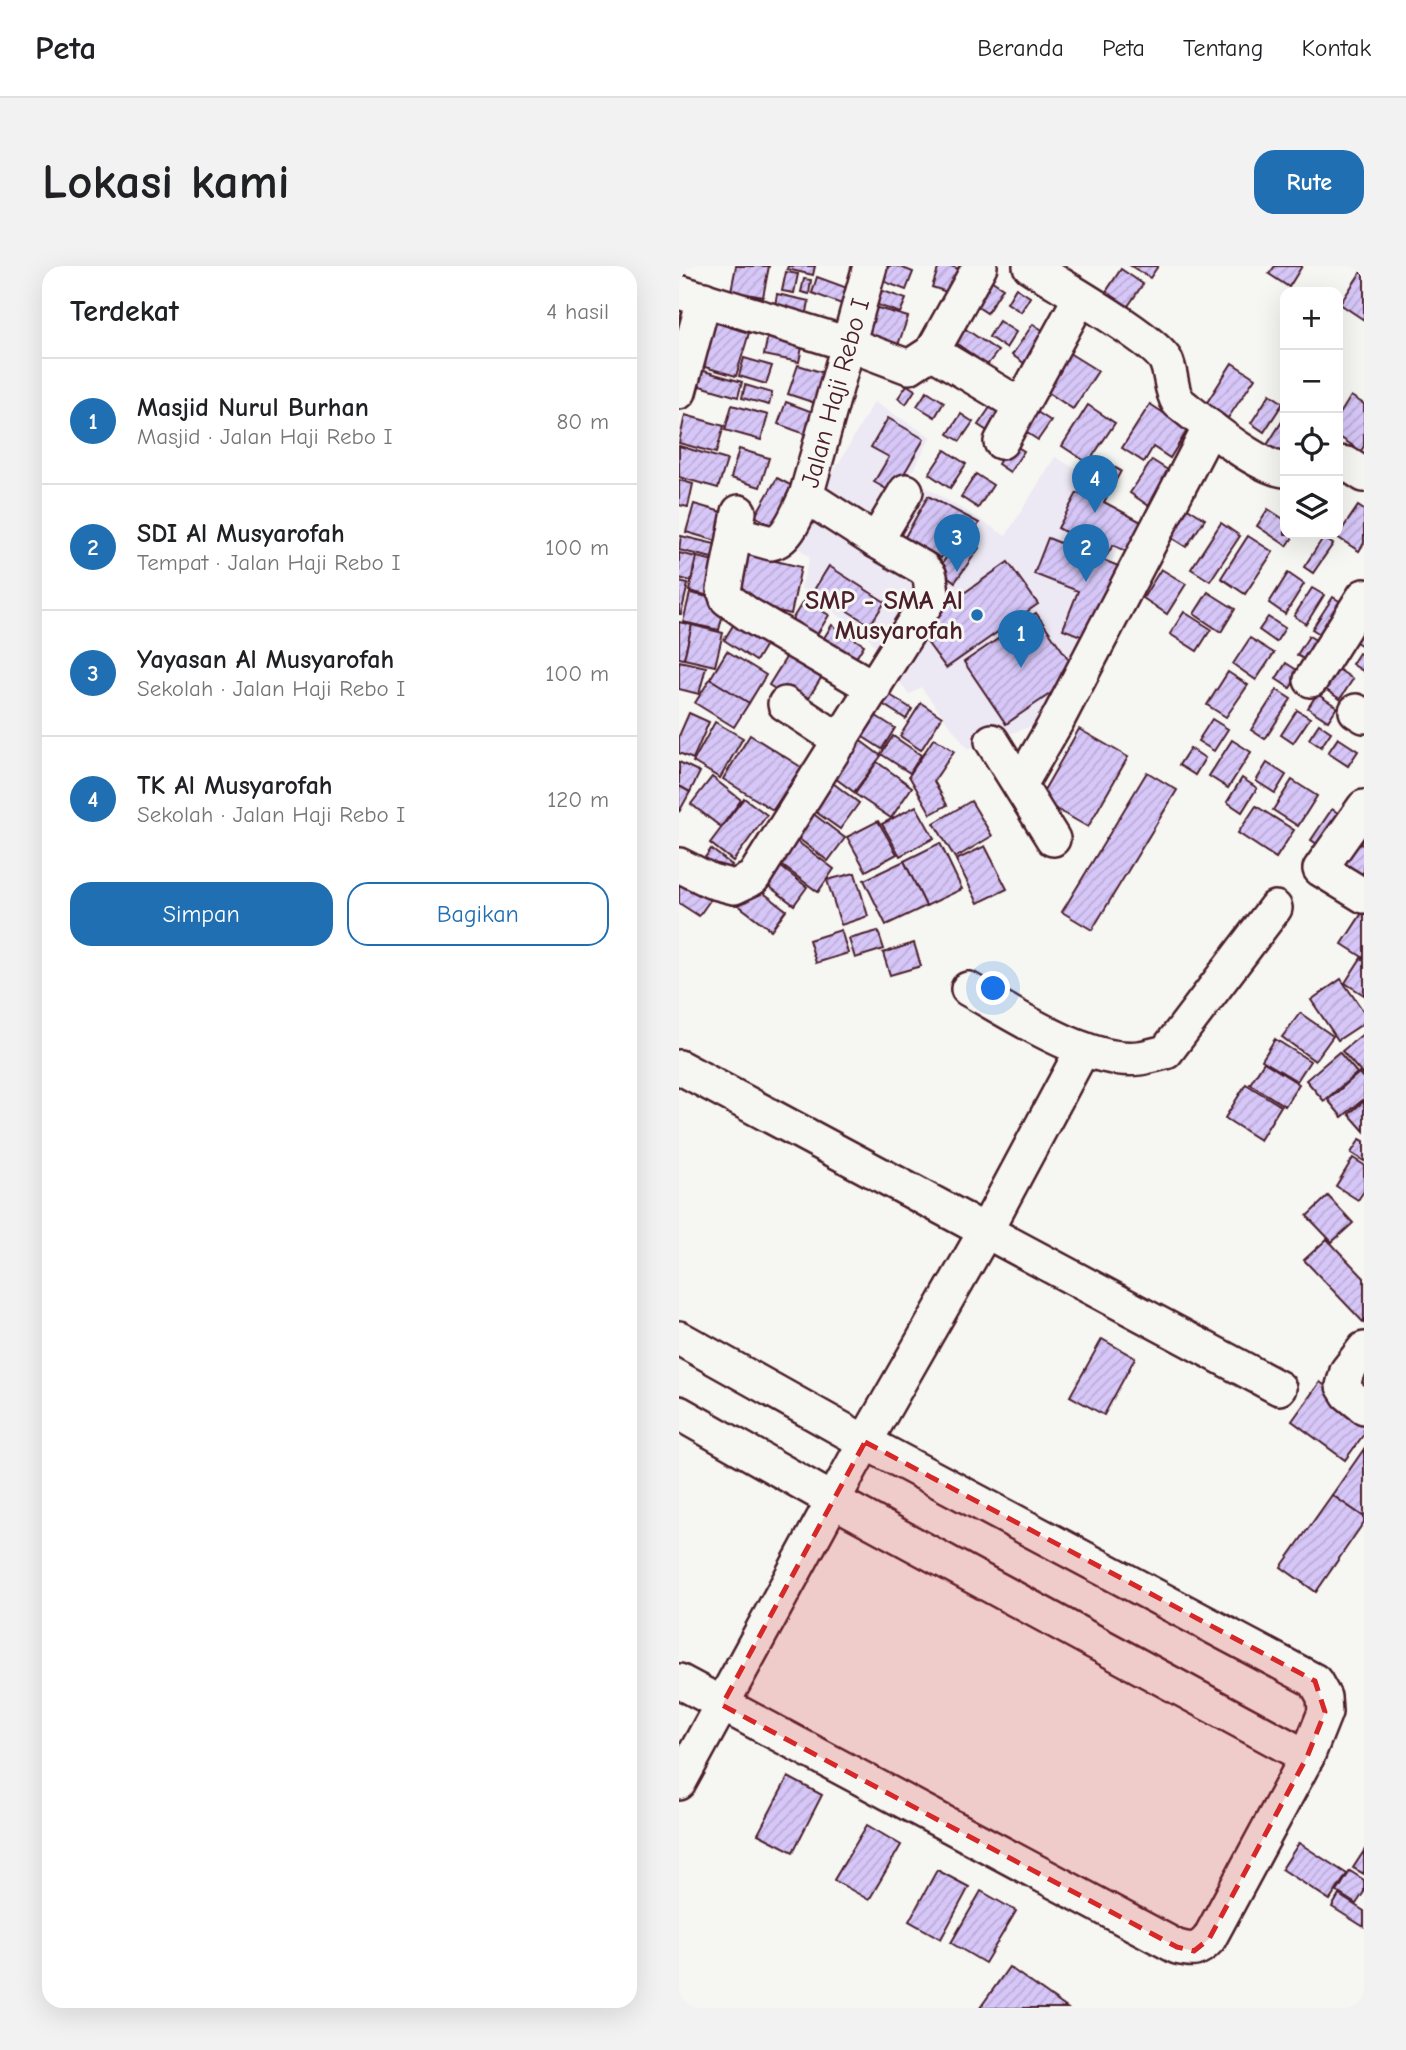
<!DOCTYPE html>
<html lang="id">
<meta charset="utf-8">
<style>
:root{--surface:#fff;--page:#f2f2f2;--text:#202124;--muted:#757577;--line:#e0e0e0;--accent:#1f6fb2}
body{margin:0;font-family:"Comic Neue",sans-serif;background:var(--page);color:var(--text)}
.controls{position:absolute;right:21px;top:21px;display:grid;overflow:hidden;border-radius:14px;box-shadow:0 7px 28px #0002}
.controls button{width:63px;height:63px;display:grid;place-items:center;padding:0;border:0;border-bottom:2px solid var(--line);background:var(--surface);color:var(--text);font:35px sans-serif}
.you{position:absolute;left:315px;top:723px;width:24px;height:24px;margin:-18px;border:5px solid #fff;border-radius:50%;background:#1a73e8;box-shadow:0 0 0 10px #1a73e833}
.badge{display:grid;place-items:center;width:46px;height:46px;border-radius:50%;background:var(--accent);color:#fff;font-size:23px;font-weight:700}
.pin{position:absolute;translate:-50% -58px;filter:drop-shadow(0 2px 4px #0008)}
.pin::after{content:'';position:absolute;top:37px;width:24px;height:21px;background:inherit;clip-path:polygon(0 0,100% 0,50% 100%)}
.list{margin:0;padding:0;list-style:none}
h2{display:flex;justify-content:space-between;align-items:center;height:91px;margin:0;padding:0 28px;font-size:30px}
h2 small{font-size:23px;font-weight:400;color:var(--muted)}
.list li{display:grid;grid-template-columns:46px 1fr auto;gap:21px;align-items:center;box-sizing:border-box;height:126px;padding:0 28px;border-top:2px solid var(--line)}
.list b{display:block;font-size:26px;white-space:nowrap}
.list p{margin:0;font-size:23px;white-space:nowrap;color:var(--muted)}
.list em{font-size:23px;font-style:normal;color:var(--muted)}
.actions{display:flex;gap:14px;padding:21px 28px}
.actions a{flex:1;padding:16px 0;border:2px solid var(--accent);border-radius:21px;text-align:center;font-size:24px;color:var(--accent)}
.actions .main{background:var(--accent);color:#fff}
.icon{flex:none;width:38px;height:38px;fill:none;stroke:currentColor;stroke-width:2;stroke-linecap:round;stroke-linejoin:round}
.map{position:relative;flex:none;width:685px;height:1742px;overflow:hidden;border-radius:21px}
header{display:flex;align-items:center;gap:42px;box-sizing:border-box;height:98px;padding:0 35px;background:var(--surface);border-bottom:2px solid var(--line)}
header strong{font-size:33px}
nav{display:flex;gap:38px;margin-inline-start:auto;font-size:24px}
.intro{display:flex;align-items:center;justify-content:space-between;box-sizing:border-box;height:168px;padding:0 42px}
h1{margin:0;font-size:49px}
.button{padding:18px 32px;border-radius:21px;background:var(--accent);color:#fff;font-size:24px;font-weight:700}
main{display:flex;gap:42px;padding:0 42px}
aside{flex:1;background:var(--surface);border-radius:21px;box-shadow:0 7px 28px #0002}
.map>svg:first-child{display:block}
.built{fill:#ece8f4}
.building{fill:url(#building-hatch);stroke:#4a1f2b;stroke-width:2}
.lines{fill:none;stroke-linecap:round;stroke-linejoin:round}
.minor-casing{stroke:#4a1f2b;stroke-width:38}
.minor{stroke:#f6f6f2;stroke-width:33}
.marked{fill:#d62828;fill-opacity:0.2;stroke:#d62828;stroke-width:5;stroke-dasharray:14 9;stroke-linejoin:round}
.poi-dot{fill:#1f6fb2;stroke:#f6f6f2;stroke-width:2.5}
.labels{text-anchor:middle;stroke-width:6;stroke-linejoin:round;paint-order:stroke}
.street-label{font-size:26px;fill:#4a1f2b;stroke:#f6f6f2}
.poi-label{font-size:26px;font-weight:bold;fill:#4a1f2b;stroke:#f6f6f2;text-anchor:end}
</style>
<header>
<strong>Peta</strong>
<nav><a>Beranda</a><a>Peta</a><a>Tentang</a><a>Kontak</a></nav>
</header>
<div class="intro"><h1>Lokasi kami</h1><a class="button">Rute</a></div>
<main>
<aside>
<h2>Terdekat<small>4 hasil</small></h2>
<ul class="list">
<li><span class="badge">1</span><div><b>Masjid Nurul Burhan</b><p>Masjid · Jalan Haji Rebo I</p></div><em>80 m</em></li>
<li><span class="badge">2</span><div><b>SDI Al Musyarofah</b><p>Tempat · Jalan Haji Rebo I</p></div><em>100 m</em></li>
<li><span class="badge">3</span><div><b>Yayasan Al Musyarofah</b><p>Sekolah · Jalan Haji Rebo I</p></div><em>100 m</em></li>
<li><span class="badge">4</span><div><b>TK Al Musyarofah</b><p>Sekolah · Jalan Haji Rebo I</p></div><em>120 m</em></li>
</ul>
<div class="actions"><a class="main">Simpan</a><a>Bagikan</a></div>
</aside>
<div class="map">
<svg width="685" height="1742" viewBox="0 0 685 1742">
<defs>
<pattern id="building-hatch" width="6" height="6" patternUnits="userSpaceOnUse" patternTransform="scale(1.75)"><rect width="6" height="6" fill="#d6c7f8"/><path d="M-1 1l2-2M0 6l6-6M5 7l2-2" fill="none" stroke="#b9aad5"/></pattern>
</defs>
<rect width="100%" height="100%" fill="#f6f6f2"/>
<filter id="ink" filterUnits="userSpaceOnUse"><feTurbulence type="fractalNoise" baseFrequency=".0143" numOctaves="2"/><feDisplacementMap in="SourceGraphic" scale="14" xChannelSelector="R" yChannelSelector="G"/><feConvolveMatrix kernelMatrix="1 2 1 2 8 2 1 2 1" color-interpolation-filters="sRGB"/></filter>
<g filter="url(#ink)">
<polygon class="built" points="195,136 252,171 230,211 327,270 376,191 416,214 398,243 442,271 377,451 289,483 242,421 230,429 190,372 122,322 131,291 114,277"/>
<g class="building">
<polygon points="57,0 90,0 84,31 52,25"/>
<polygon points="109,0 136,0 134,9 108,3"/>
<polygon points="197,0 219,0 234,6 227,24 193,11"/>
<polygon points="260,0 272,0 280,3 271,27 253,21"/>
<polygon points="452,0 479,0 471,12"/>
<polygon points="596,0 623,0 610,21 590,8"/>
<polygon points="442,3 464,18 441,52 419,38"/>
<polygon points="107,6 119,8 115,27 103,25"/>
<polygon points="682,6 685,8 685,54 661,38"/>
<polygon points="304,9 324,22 308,47 288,34"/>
<polygon points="138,11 182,27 176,43 133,27"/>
<polygon points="125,13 132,14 130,28 122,26"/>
<polygon points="190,20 227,33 221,47 185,34"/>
<polygon points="337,22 351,31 342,46 328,37"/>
<polygon points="98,28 130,35 127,52 95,45"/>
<polygon points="185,38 229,51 219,79 176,63"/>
<polygon points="31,55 70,67 57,110 19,99"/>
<polygon points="320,55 337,66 327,82 310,71"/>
<polygon points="354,58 368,67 348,99 333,89"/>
<polygon points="91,59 126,66 120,96 85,89"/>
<polygon points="282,60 319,85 308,99 274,75"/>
<polygon points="382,82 419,105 394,143 358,119"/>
<polygon points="65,92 93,100 87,118 60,110"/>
<polygon points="553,97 576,112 549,152 527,138"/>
<polygon points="119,99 155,110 145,140 109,128"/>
<polygon points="18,103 63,116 59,131 14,118"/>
<polygon points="66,119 93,127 90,139 63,132"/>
<polygon points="228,119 236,124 227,138 219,132"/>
<polygon points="248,125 265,136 256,151 238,140"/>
<polygon points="591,128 604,137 585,166 572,157"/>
<polygon points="672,130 685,138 685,180 682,185 659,170 659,151"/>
<polygon points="107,136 139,148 131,170 99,158"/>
<polygon points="471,138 509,163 491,192 474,181 465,196 443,182"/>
<polygon points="53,139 89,149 82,174 46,164"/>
<polygon points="409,139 436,157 409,197 383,180"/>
<polygon points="312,140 322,146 310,166 299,159"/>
<polygon points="352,142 372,155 359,174 339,161"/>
<polygon points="282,148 294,156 281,175 269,168"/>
<polygon points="6,149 45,160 37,187 0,177"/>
<polygon points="606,151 606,190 588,179"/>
<polygon points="209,152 245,173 214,227 195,216 210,191 192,181"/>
<polygon points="332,177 345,185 331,206 319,198"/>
<polygon points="0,180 48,194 39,222 0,211"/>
<polygon points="60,183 90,192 81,221 52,212"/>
<polygon points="266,184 287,198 271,222 250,208"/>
<polygon points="422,194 442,205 425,236 466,258 450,287 434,279 428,289 379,262 398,227 403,229"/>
<polygon points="473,194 495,208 473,242 451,227"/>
<polygon points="297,208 314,219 299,242 282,231"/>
<polygon points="98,212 117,222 95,261 76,250"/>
<polygon points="0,214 14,218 9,241 0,239"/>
<polygon points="249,230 300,257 292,273 278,264 262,292 226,271"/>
<polygon points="15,238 53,249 45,277 7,266"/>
<polygon points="679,240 685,244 685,277 680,285 658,271"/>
<polygon points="507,241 526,253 507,281 488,269"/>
<polygon points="589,243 606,254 606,268 616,268 608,280 578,260"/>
<polygon points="542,257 561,270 531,315 512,303"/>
<polygon points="2,270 40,279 37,293 0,284"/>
<polygon points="283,270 300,282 276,316 259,303"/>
<polygon points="569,270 594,286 566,328 542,312"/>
<polygon points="369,272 442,301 414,375 384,363 399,325 355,308"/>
<polygon points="644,272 654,278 634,307 625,301"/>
<polygon points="0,287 17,291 12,315 0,312"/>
<polygon points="63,287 122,301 112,348 52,334"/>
<polygon points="18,291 48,298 39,332 10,325"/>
<polygon points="329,296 359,338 267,402 237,361"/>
<polygon points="150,300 206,336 191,359 135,324"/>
<polygon points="482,303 507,318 488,348 464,332"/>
<polygon points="609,307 625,318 606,348 590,337"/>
<polygon points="0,316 9,318 2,348 0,348"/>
<polygon points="633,322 645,329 627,358 615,350"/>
<polygon points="529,326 556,343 542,366 515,348"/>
<polygon points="11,327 47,335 40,364 4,356"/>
<polygon points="654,331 673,343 652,375 633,363"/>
<polygon points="125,334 150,349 134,375 109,360"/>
<polygon points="505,346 532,363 518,385 491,368"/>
<polygon points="357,347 400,408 327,458 285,396"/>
<polygon points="60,350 92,370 77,395 45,374"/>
<polygon points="589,351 606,362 597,376 580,364"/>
<polygon points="0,356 13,359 5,393 0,392"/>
<polygon points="673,357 685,365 685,381 666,369"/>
<polygon points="13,359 44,367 36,400 5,393"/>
<polygon points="153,359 185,379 172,400 140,380"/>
<polygon points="630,370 645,379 633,398 618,389"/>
<polygon points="571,372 595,387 577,414 554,398"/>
<polygon points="113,382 147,404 124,441 90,419"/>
<polygon points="48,385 87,409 70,437 31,413"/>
<polygon points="680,387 685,390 684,405 673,398"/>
<polygon points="0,395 27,401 20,428 0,423"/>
<polygon points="647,395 674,413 661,433 634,415"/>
<polygon points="607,397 621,406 611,422 597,413"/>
<polygon points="549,406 569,419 547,451 528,439"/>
<polygon points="31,413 70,437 55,461 16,437"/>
<polygon points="200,422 233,443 227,453 194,432"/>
<polygon points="598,424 612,433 586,473 572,464"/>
<polygon points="638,428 658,441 649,455 629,442"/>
<polygon points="242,437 263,451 242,484 221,470"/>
<polygon points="186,443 216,462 203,483 173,464"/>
<polygon points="618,444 631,452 614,477 602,469"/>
<polygon points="10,447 30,456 14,493 0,487 0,470"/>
<polygon points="533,453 549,463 535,485 519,475"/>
<polygon points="36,456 64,472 41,512 14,496"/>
<polygon points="640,458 652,466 642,481 630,473"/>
<polygon points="400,463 449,491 409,561 360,533"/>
<polygon points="171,467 202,490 175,526 145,504"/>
<polygon points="71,469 122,501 94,544 44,513"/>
<polygon points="214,470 242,489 231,507 202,488"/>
<polygon points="255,472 275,485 255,515 268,539 252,548 230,510"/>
<polygon points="659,472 679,485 669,500 649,487"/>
<polygon points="553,474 572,486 549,522 530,510"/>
<polygon points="511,482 526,492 516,509 500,499"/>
<polygon points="0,496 21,506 11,526 0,520"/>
<polygon points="198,496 233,521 212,552 176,528"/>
<polygon points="588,497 607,509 596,527 577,515"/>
<polygon points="468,506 498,524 413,664 383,646"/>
<polygon points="33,511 62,534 42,561 12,538"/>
<polygon points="563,512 578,522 563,546 548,536"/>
<polygon points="150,514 180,537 161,563 130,541"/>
<polygon points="613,514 638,530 619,560 594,544"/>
<polygon points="0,520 11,526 0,546"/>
<polygon points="65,532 88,549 54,595 31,577"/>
<polygon points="292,535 313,570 276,592 255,557"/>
<polygon points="237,540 255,572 221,590 203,558"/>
<polygon points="577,540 615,564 597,592 559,567"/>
<polygon points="128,543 166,572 149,595 111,566"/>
<polygon points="653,543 666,552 646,583 632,574"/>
<polygon points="199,555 218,588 187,605 168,571"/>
<polygon points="111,570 155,603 139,626 93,592"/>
<polygon points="674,573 685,580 685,605 679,614 657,600"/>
<polygon points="261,577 283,623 247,640 225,595"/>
<polygon points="306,580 328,623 299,637 277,594"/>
<polygon points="32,583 53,599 41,615 20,600"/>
<polygon points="93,594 128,621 115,639 79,612"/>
<polygon points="225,595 247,640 207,659 185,614"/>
<polygon points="0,603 36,627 20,650 0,637"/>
<polygon points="176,607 189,650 162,659 148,614"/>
<polygon points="74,619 107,644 92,664 59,639"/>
<polygon points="685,644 685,692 663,678"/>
<polygon points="162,664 169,687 137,697 130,674"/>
<polygon points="199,665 205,683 176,692 170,673"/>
<polygon points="235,677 242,700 211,709 204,687"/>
<polygon points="682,692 685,694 685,729 666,717"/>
<polygon points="662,713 685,746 685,757 659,774 632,734"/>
<polygon points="621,747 654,770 636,795 603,771"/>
<polygon points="685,767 685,810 663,785"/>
<polygon points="596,773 631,795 618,815 583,794"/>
<polygon points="660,786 678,807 645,835 627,814"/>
<polygon points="585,796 620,818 606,840 571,818"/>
<polygon points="680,807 685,813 685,833 663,851 649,834"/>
<polygon points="567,818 602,840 581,874 546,852"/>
<polygon points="685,835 685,865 670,848"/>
<polygon points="681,873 685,875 685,895 672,887"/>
<polygon points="674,892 685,899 685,925 679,934 657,920"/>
<polygon points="649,930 674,957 653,976 628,950"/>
<polygon points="648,973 685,1012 685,1057 625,994"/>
<polygon points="423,1073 456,1092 425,1149 391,1130"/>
<polygon points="641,1116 685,1148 685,1168 666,1194 613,1155"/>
<polygon points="685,1183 685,1251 653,1229"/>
<polygon points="653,1229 685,1251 685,1256 637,1326 602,1301"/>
<polygon points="109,1511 143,1529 114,1586 79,1568"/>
<polygon points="188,1559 222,1579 190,1634 155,1614"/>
<polygon points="620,1577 668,1608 651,1634 603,1603"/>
<polygon points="685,1585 685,1608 674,1602"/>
<polygon points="258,1604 290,1621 262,1673 230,1655"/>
<polygon points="671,1605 685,1614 685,1626 677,1638 658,1626"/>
<polygon points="302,1625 337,1645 306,1697 272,1677"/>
<polygon points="660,1629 685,1645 685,1661 653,1641"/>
<polygon points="330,1701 388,1742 301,1742"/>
</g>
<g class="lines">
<defs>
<g id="minor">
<path d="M351,0C377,17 476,73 487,95C493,108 491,123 499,136C523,155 577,201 606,204"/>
<polyline points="0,26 169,78 230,101 253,86 301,0"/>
<polyline points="253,86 341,139"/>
<polyline points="0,126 25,33"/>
<polyline points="322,176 401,32"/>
<polyline points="659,197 668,198 685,209"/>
<polyline points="60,246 45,324 48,333 70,349 195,422"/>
<path id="s1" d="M56,267L92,277C110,274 119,245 127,230L191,0"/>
<polyline points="197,275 227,225"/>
<polyline points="632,414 685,330"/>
<polyline points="106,438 162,475"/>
<polyline points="677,445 685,450"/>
<polyline points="313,475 374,573"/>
<polyline points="342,517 379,453 531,161"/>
<polyline points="685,541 641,603 685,630"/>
<polyline points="0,599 32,615 55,621 74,612 253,328 251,310 244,302 197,275 127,230"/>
<path d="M289,723C334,748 408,798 460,792C469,791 478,788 487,786L596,642"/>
<polyline points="0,801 600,1122"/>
<path d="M0,1072L186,1176L636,1415L645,1431L646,1446L628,1491L530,1673C519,1685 514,1685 498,1681L0,1415"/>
<polyline points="685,1083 668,1105 664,1120 669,1128 685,1141"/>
<polyline points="0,1147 155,1235 628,1491"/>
<polyline points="0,1517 186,1176 306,966 404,783"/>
</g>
</defs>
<use href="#minor" class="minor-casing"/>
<use href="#minor" class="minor"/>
</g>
</g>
<path class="marked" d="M186,1176L636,1415L646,1446L628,1491L530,1673L515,1685L498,1681L43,1439Z"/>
<circle class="poi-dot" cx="298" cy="349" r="7"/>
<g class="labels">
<g class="street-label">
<text dy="9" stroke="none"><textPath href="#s1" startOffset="205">Jalan Haji Rebo I</textPath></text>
</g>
<g class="poi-label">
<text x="284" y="343">SMP - SMA Al<tspan x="284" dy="30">Musyarofah</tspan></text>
</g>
</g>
</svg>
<div class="controls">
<button>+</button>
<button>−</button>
<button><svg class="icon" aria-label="locate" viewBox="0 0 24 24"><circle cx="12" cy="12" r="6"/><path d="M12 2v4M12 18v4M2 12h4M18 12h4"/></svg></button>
<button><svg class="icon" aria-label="layers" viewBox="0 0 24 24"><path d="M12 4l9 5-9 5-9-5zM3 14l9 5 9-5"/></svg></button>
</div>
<div class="you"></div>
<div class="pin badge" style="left:342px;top:402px">1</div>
<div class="pin badge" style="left:407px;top:316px">2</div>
<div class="pin badge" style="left:278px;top:306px">3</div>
<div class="pin badge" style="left:416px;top:247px">4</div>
</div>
</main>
